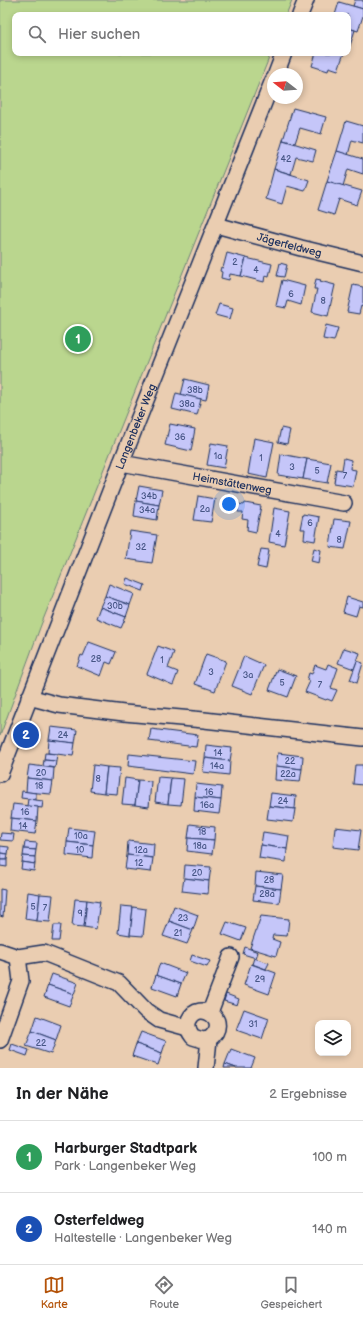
<!DOCTYPE html>
<html lang="de">
<meta charset="utf-8">
<style>
:root{--surface:#fff;--page:#f2f2f2;--text:#202124;--muted:#757577;--line:#e0e0e0;--accent:#b45309}
body{margin:0;font-family:"Balsamiq Sans",sans-serif;background:var(--page);color:var(--text)}
.controls{position:absolute;right:12px;bottom:12px;display:grid;overflow:hidden;border-radius:8px;box-shadow:0 2px 6px #0003}
.controls button{width:36px;height:36px;display:grid;place-items:center;padding:0;border:0;border-bottom:1px solid var(--line);background:var(--surface);color:var(--text);font:20px sans-serif}
.compass{position:absolute;left:267px;top:68px;width:36px;height:36px;border-radius:50%;background:var(--surface);box-shadow:0 2px 6px #0003;rotate:287deg}
.you{position:absolute;left:229px;top:504px;width:14px;height:14px;margin:-10px;border:3px solid #fff;border-radius:50%;background:#1a73e8;box-shadow:0 0 0 6px #1a73e833}
.badge{display:grid;place-items:center;width:26px;height:26px;border-radius:50%;background:var(--accent);color:#fff;font-size:13px;font-weight:700}
.pin{position:absolute;translate:-50% -50%;border:2px solid #fff;box-shadow:0 1px 4px #0006}
.list{margin:0;padding:0;list-style:none}
h2{display:flex;justify-content:space-between;align-items:center;height:52px;margin:0;padding:0 16px;font-size:17px}
h2 small{font-size:13px;font-weight:400;color:var(--muted)}
.list li{display:grid;grid-template-columns:26px 1fr auto;gap:12px;align-items:center;box-sizing:border-box;height:72px;padding:0 16px;border-top:1px solid var(--line)}
.list b{display:block;font-size:15px;white-space:nowrap}
.list p{margin:0;font-size:13px;white-space:nowrap;color:var(--muted)}
.list em{font-size:13px;font-style:normal;color:var(--muted)}
.icon{flex:none;width:22px;height:22px;fill:none;stroke:currentColor;stroke-width:2;stroke-linecap:round;stroke-linejoin:round}
.map{position:relative;flex:none;width:363px;height:1068px;overflow:hidden}
.search{position:absolute;background:var(--surface);box-shadow:0 2px 6px #0003;left:12px;right:12px;top:12px;height:44px;display:flex;align-items:center;gap:10px;box-sizing:border-box;padding:0 14px;border-radius:8px;color:var(--muted);font-size:15px}
.sheet{height:196px;background:var(--surface)}
nav{display:flex;justify-content:space-around;align-items:center;box-sizing:border-box;height:56px;border-top:1px solid var(--line);background:var(--surface);font-size:11px;color:var(--muted)}
nav a{display:grid;justify-items:center;gap:2px}
nav .on{color:var(--accent)}
.map>svg:first-child{display:block}
.green{fill:#bad68e;stroke:#6a8276}
.building{fill:#c5c6f9;stroke:#1b2f5e}
.lines{fill:none;stroke-linecap:round;stroke-linejoin:round}
.minor-casing{stroke:#1b2f5e;stroke-width:18}
.minor{stroke:#eacdb1;stroke-width:15}
.labels{text-anchor:middle;stroke-width:3.5;stroke-linejoin:round;paint-order:stroke}
.number-label{font-size:9px;fill:#465585}
.street-label{font-size:11px;fill:#1b2f5e;stroke:#eacdb1}
</style>
<div class="map">
<svg width="363" height="1068" viewBox="0 0 363 1068">
<rect width="100%" height="100%" fill="#eacdb1"/>
<filter id="ink" filterUnits="userSpaceOnUse"><feTurbulence type="fractalNoise" baseFrequency=".025" numOctaves="2"/><feDisplacementMap in="SourceGraphic" scale="8" xChannelSelector="R" yChannelSelector="G"/><feConvolveMatrix kernelMatrix="1 2 1 2 8 2 1 2 1" color-interpolation-filters="sRGB"/></filter>
<g filter="url(#ink)">
<polygon class="green" points="0,0 292,0 286,15 15,15 15,53 271,53 41,625 0,736"/>
<g class="building">
<polygon points="355,0 363,0 363,9 353,6"/>
<polygon points="339,2 363,9 363,16 358,31 348,28 348,15 335,15"/>
<polygon points="348,28 355,30 348,52"/>
<polygon points="316,53 344,53 338,70 329,67 328,71 312,66"/>
<polygon points="293,108 326,117 321,134 300,128 295,143 283,140"/>
<polygon points="346,121 363,126 363,143 352,140 348,155 337,151"/>
<polygon points="283,140 316,150 313,161 296,157 291,174 274,169"/>
<polygon points="337,151 363,159 363,174 348,169 343,186 327,181"/>
<polygon points="274,169 309,180 305,191 287,186 282,204 266,199"/>
<polygon points="327,181 362,191 357,205 339,199 334,215 318,210"/>
<polygon points="227,253 246,258 241,276 230,274 229,280 221,278 222,272 220,271 221,267 223,268"/>
<polygon points="246,258 272,264 269,276 265,275 264,282 241,276"/>
<polygon points="280,263 287,265 284,277 277,276"/>
<polygon points="316,279 321,280 320,281 335,285 328,316 312,312 317,289 314,289"/>
<polygon points="282,280 305,286 301,305 288,301 286,308 276,306"/>
<polygon points="353,285 363,287 363,307 361,306 359,314 347,312"/>
<polygon points="219,304 233,308 230,319 215,315"/>
<polygon points="326,325 338,328 334,341 323,339"/>
<polygon points="185,379 209,385 206,400 181,395"/>
<polygon points="176,393 201,399 197,415 172,409"/>
<polygon points="170,424 195,429 191,451 165,445"/>
<polygon points="281,428 290,430 287,444 278,442"/>
<polygon points="254,438 274,442 267,478 248,474"/>
<polygon points="211,443 228,446 224,468 207,465"/>
<polygon points="281,454 307,459 303,479 278,475"/>
<polygon points="344,458 351,460 350,469 356,470 353,486 334,483 336,469 342,470"/>
<polygon points="307,459 331,463 327,483 303,479"/>
<polygon points="139,486 162,490 159,505 136,501"/>
<polygon points="198,496 215,499 211,522 194,520"/>
<polygon points="136,501 159,505 157,520 134,516"/>
<polygon points="245,503 261,506 256,532 247,530 248,520 242,519 243,512 238,512 239,504 244,505"/>
<polygon points="274,508 290,511 284,545 269,542"/>
<polygon points="303,514 319,517 315,541 304,539 305,529 300,529"/>
<polygon points="334,519 351,521 345,549 330,547"/>
<polygon points="130,531 157,535 152,563 126,559"/>
<polygon points="314,548 321,550 319,563 311,561"/>
<polygon points="261,549 269,550 266,569 257,567"/>
<polygon points="127,578 145,585 143,591 125,584"/>
<polygon points="109,584 134,594 130,605 105,596"/>
<polygon points="105,596 130,605 126,617 100,607"/>
<polygon points="347,597 363,602 363,607 359,606 356,616 343,612"/>
<polygon points="100,607 126,617 121,628 96,618"/>
<polygon points="89,642 116,652 111,664 106,662 101,676 77,666 81,655 83,656"/>
<polygon points="158,646 174,652 168,668 178,672 173,685 147,674"/>
<polygon points="344,648 360,653 354,669 338,663"/>
<polygon points="206,654 226,661 215,691 195,684"/>
<polygon points="244,656 264,665 252,694 232,686"/>
<polygon points="357,661 363,663 357,683 350,680"/>
<polygon points="328,664 338,668 331,688 337,690 332,701 327,699 326,700 305,692 310,681 307,680 309,673 312,674 315,665 326,669"/>
<polygon points="277,669 296,676 288,697 269,690"/>
<polygon points="51,727 77,730 75,743 49,740"/>
<polygon points="151,729 198,735 196,747 149,741"/>
<polygon points="49,740 75,743 73,756 48,753"/>
<polygon points="206,745 232,748 230,761 205,758"/>
<polygon points="45,753 57,754 56,761 44,760"/>
<polygon points="278,753 303,756 302,769 276,766"/>
<polygon points="129,754 195,761 193,774 128,766"/>
<polygon points="205,758 230,761 229,775 203,772"/>
<polygon points="44,760 56,761 55,768 43,766"/>
<polygon points="29,765 54,768 53,781 27,778"/>
<polygon points="93,765 107,767 104,793 90,791"/>
<polygon points="355,765 363,765 363,785 353,784"/>
<polygon points="276,766 302,769 300,782 275,780"/>
<polygon points="107,767 120,768 117,794 104,793"/>
<polygon points="158,777 171,778 168,804 155,802"/>
<polygon points="27,778 53,781 51,794 26,792"/>
<polygon points="125,778 138,780 135,805 122,804"/>
<polygon points="171,778 184,779 181,805 168,804"/>
<polygon points="138,780 151,781 149,807 135,805"/>
<polygon points="196,784 222,787 221,800 195,797"/>
<polygon points="22,791 36,793 36,800 21,798"/>
<polygon points="271,793 296,796 295,809 269,806"/>
<polygon points="195,797 221,800 219,814 194,811"/>
<polygon points="28,799 43,801 42,808 27,806"/>
<polygon points="13,804 38,807 37,821 11,818"/>
<polygon points="269,806 295,809 293,822 267,819"/>
<polygon points="11,818 37,821 35,834 10,831"/>
<polygon points="190,824 215,827 214,840 188,838"/>
<polygon points="335,827 361,830 358,850 333,847"/>
<polygon points="69,828 95,831 93,845 67,842"/>
<polygon points="263,832 289,836 287,849 261,845"/>
<polygon points="1,833 14,834 13,841 0,840"/>
<polygon points="188,838 214,840 212,854 187,851"/>
<polygon points="128,841 154,844 153,858 127,855"/>
<polygon points="25,842 37,843 36,850 24,849"/>
<polygon points="67,842 93,845 92,858 66,855"/>
<polygon points="261,845 287,849 286,862 259,858"/>
<polygon points="0,846 9,847 8,854 0,853"/>
<polygon points="24,849 36,850 35,857 23,856"/>
<polygon points="0,853 8,854 7,860 0,860"/>
<polygon points="127,855 153,858 151,872 125,869"/>
<polygon points="23,856 35,857 35,864 22,862"/>
<polygon points="0,860 7,860 7,867 0,866"/>
<polygon points="22,862 35,864 34,871 21,869"/>
<polygon points="185,865 211,867 209,881 184,878"/>
<polygon points="256,872 283,875 281,889 255,886"/>
<polygon points="184,878 209,881 208,894 182,891"/>
<polygon points="255,886 281,889 279,903 253,900"/>
<polygon points="0,889 5,890 3,917 0,916"/>
<polygon points="28,892 40,894 37,921 25,919"/>
<polygon points="40,894 53,895 50,922 37,921"/>
<polygon points="75,899 87,900 84,927 72,926"/>
<polygon points="87,900 100,902 96,929 84,927"/>
<polygon points="121,906 133,907 130,935 118,933"/>
<polygon points="174,906 198,915 193,930 169,921"/>
<polygon points="133,907 146,909 143,936 130,935"/>
<polygon points="261,916 289,919 287,936 273,935 272,939 280,942 276,956 250,948"/>
<polygon points="169,921 193,930 187,944 163,936"/>
<polygon points="227,922 246,928 241,941 222,934"/>
<polygon points="54,925 61,925 59,941 52,941"/>
<polygon points="245,947 258,952 256,958 243,954"/>
<polygon points="192,955 210,961 207,967 190,961"/>
<polygon points="254,958 269,963 266,969 252,964"/>
<polygon points="160,963 186,973 181,984 156,975"/>
<polygon points="251,964 276,973 269,994 244,985"/>
<polygon points="52,974 78,983 74,994 48,985"/>
<polygon points="156,975 181,984 177,996 152,987"/>
<polygon points="48,985 74,994 69,1006 44,997"/>
<polygon points="226,994 239,999 237,1005 224,1001"/>
<polygon points="244,1009 269,1018 262,1039 236,1030"/>
<polygon points="37,1016 61,1025 56,1040 32,1031"/>
<polygon points="32,1031 56,1040 51,1054 26,1046"/>
<polygon points="141,1032 166,1041 162,1053 136,1044"/>
<polygon points="12,1044 29,1050 27,1056 10,1050"/>
<polygon points="136,1044 162,1053 158,1065 132,1056"/>
<polygon points="231,1049 255,1058 251,1068 236,1068 225,1064"/>
<polygon points="225,1064 236,1068 224,1068"/>
</g>
<g class="lines">
<defs>
<g id="minor">
<polyline points="300,15 306,0"/>
<polyline points="276,74 284,53"/>
<path id="s1" d="M216,225L301,248L363,263"/>
<path id="s2" d="M121,463L344,503"/>
<polyline points="29,697 59,705 124,713 204,720 363,738"/>
<path id="s3" d="M0,774L121,463L273,80"/>
<polyline points="0,951 18,957 44,953 119,983 146,1011 159,1020 188,1028"/>
<polyline points="210,1012 231,957"/>
<polyline points="0,1040 21,981 18,957"/>
<path d="M206,1068L209,1039C233,1021 199,998 189,1020C186,1026 189,1032 193,1037L203,1040L209,1039"/>
</g>
</defs>
<use href="#minor" class="minor-casing"/>
<use href="#minor" class="minor"/>
</g>
</g>
<g class="labels">
<g class="number-label">
<text x="286" y="162">42</text>
<text x="235" y="265">2</text>
<text x="256" y="273">4</text>
<text x="291" y="297">6</text>
<text x="323" y="304">8</text>
<text x="195" y="393">38b</text>
<text x="187" y="407">38a</text>
<text x="180" y="440">36</text>
<text x="218" y="459">1a</text>
<text x="261" y="461">1</text>
<text x="292" y="470">3</text>
<text x="317" y="474">5</text>
<text x="345" y="479">7</text>
<text x="149" y="499">34b</text>
<text x="205" y="512">2a</text>
<text x="147" y="513">34a</text>
<text x="310" y="526">6</text>
<text x="278" y="537">4</text>
<text x="339" y="543">8</text>
<text x="141" y="550">32</text>
<text x="115" y="609">30b</text>
<text x="96" y="662">28</text>
<text x="162" y="663">1</text>
<text x="211" y="675">3</text>
<text x="248" y="678">3a</text>
<text x="282" y="686">5</text>
<text x="320" y="688">7</text>
<text x="63" y="738">24</text>
<text x="218" y="756">14</text>
<text x="290" y="764">22</text>
<text x="217" y="769">14a</text>
<text x="41" y="776">20</text>
<text x="288" y="777">22a</text>
<text x="98" y="782">8</text>
<text x="39" y="789">18</text>
<text x="209" y="795">16</text>
<text x="283" y="804">24</text>
<text x="207" y="808">16a</text>
<text x="25" y="815">16</text>
<text x="23" y="829">14</text>
<text x="202" y="835">18</text>
<text x="81" y="839">10a</text>
<text x="200" y="849">18a</text>
<text x="80" y="853">10</text>
<text x="141" y="853">12a</text>
<text x="139" y="866">12</text>
<text x="197" y="876">20</text>
<text x="269" y="883">28</text>
<text x="267" y="897">28a</text>
<text x="33" y="910">5</text>
<text x="45" y="911">7</text>
<text x="80" y="916">9</text>
<text x="183" y="921">23</text>
<text x="178" y="936">21</text>
<text x="260" y="982">29</text>
<text x="253" y="1027">31</text>
<text x="41" y="1046">22</text>
</g>
<g class="street-label">
<text dy="4" stroke="none"><textPath href="#s1" startOffset="76">Jägerfeldweg</textPath></text>
<text dy="4" stroke="none"><textPath href="#s3" startOffset="373">Langenbeker Weg</textPath></text>
<text dy="4" stroke="none"><textPath href="#s2" startOffset="113">Heimstättenweg</textPath></text>
</g>
</g>
</svg>
<div class="controls">
<button><svg class="icon" aria-label="layers" viewBox="0 0 24 24"><path d="M12 4l9 5-9 5-9-5zM3 14l9 5 9-5"/></svg></button>
</div>
<svg class="compass" viewBox="-18 -18 36 36"><path d="M0-13l5 13h-10z" fill="#e53935"/><path d="M0 13l5-13h-10z" fill="#757577"/></svg>
<div class="you"></div>
<div class="pin badge" style="left:78px;top:339px;background:#2e9e5b">1</div>
<div class="pin badge" style="left:26px;top:735px;background:#1a4fb4">2</div>
<div class="search"><svg class="icon" aria-label="search" viewBox="0 0 24 24"><circle cx="10" cy="10" r="6"/><path d="M15 15l6 6"/></svg>Hier suchen</div>
</div>
<section class="sheet">
<h2>In der Nähe<small>2 Ergebnisse</small></h2>
<ul class="list">
<li><span class="badge" style="background:#2e9e5b">1</span><div><b>Harburger Stadtpark</b><p>Park · Langenbeker Weg</p></div><em>100 m</em></li>
<li><span class="badge" style="background:#1a4fb4">2</span><div><b>Osterfeldweg</b><p>Haltestelle · Langenbeker Weg</p></div><em>140 m</em></li>
</ul>
</section>
<nav>
<a class="on"><svg class="icon" aria-label="map" viewBox="0 0 24 24"><path d="M3 6l6-2 6 2 6-2v14l-6 2-6-2-6 2zM9 4v14M15 6v14"/></svg>Karte</a>
<a><svg class="icon" aria-label="directions" viewBox="0 0 24 24"><path d="M12 3l9 9-9 9-9-9zM9 14v-3h6M13 9l2 2-2 2"/></svg>Route</a>
<a><svg class="icon" aria-label="saved" viewBox="0 0 24 24"><path d="M7 4h10v16l-5-4-5 4z"/></svg>Gespeichert</a>
</nav>
